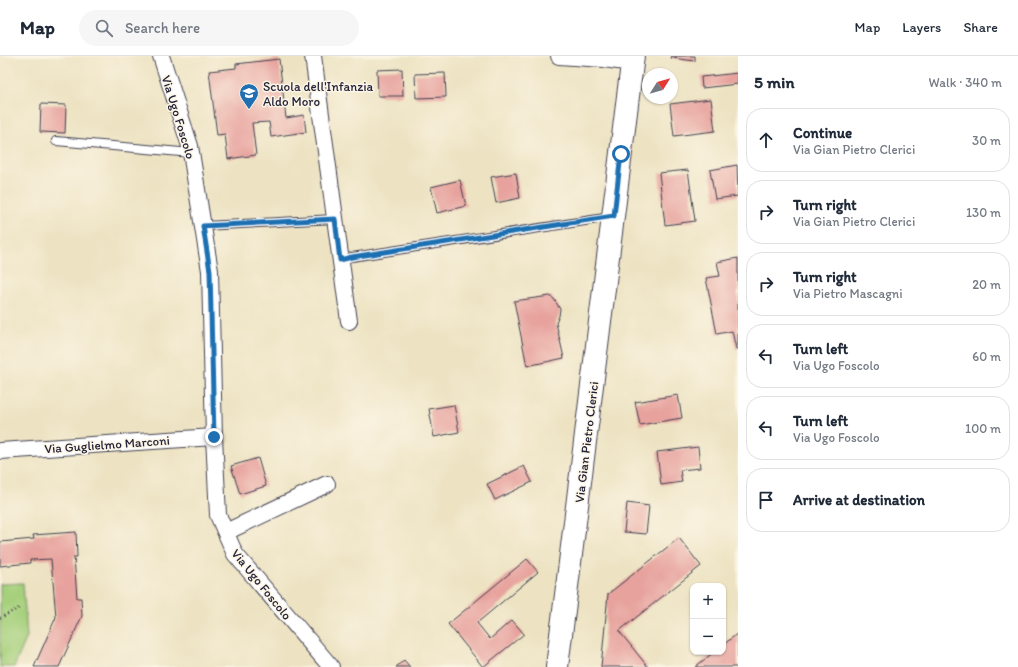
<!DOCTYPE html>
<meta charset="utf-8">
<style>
:root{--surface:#fff;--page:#f6f6f7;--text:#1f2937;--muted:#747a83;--line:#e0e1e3}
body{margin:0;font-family:Itim,sans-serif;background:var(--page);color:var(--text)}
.controls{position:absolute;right:12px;bottom:12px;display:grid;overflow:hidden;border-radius:8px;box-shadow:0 1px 3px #0004}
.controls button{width:36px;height:36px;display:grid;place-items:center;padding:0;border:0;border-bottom:1px solid var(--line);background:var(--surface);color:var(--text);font:20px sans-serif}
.compass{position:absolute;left:642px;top:12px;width:36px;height:36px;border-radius:50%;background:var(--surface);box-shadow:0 1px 3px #0004;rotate:53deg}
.stop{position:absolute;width:12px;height:12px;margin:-9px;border:3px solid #1f6fb2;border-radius:50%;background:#fff}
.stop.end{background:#1f6fb2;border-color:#fff;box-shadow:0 1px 4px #0008}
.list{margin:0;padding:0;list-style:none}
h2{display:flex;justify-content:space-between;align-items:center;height:52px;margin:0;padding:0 16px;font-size:17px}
h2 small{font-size:13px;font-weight:400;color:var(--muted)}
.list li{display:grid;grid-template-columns:26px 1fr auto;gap:12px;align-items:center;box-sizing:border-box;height:64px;margin:0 8px 8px;padding:0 8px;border:1px solid var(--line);border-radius:16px}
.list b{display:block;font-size:15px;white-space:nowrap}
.list p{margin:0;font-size:13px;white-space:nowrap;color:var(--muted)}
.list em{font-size:13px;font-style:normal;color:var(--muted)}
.icon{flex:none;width:22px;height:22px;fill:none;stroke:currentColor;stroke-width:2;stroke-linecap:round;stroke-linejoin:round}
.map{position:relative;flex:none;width:738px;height:611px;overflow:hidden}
header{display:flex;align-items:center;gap:24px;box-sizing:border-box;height:56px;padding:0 20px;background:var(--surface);border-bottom:1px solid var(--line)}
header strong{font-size:19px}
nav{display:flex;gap:22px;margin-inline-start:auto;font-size:14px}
.search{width:280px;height:36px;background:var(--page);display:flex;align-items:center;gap:10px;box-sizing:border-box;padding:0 14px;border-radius:22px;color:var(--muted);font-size:15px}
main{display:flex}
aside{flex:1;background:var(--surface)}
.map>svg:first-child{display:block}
.green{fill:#a6d07b;stroke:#64795b}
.building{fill:#e7a29d}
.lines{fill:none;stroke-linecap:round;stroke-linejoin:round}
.service-casing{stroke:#403f4f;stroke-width:10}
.minor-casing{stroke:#403f4f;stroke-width:18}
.primary-casing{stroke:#403f4f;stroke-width:24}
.path{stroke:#403f4f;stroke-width:2.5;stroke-dasharray:1 3;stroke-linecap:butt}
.service{stroke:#fff;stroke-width:8}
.minor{stroke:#fff;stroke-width:16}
.primary{stroke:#fff;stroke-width:22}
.route{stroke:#1f6fb2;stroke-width:5}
.labels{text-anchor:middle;stroke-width:3;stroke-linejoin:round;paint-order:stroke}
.poi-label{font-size:13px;fill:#22223b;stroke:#fcf5e5;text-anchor:start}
.street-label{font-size:13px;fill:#22223b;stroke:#fcf5e5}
</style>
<header>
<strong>Map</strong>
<div class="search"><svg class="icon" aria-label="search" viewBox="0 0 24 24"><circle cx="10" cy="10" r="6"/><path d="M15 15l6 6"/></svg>Search here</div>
<nav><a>Map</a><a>Layers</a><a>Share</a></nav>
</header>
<main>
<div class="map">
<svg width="738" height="611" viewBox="0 0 738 611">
<rect width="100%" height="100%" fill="#fcf5e5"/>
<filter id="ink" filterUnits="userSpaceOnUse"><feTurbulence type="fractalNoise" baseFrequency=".025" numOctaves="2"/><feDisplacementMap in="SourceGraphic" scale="8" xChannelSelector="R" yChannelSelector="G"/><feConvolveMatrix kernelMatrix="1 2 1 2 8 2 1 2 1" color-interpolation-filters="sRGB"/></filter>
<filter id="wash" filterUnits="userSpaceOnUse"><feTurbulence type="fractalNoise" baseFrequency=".012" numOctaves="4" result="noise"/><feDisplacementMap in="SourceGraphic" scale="16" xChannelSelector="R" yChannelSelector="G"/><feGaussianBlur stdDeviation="0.9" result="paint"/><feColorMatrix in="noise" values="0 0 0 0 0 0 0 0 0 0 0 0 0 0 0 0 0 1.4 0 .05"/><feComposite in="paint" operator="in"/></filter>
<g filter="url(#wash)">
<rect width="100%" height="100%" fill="#ede3c3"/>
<polygon class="green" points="23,527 27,581 14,611 0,611 0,528"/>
<g id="blocks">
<g class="building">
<polygon points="672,0 695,0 695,5 671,2"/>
<polygon points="279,3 286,62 304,59 306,76 271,81 269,66 252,67 256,99 228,103 225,78 217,79 209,15 236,12 236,8"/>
<polygon points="402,13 403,40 378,40 377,14"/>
<polygon points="445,17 446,41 416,42 415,18"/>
<polygon points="738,17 738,28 702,32 701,21"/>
<polygon points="711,43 715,75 674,80 670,48"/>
<polygon points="41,48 66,49 65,77 40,76"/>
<polygon points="737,109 738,140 715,143 710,114"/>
<polygon points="688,114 695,165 665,169 659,117"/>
<polygon points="516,117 520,142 496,147 491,121"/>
<polygon points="460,124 466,150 437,157 431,131"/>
<polygon points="738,202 738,293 736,293 732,275 717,278 706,222 720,220 717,206"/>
<polygon points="550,240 554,243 560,253 559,260 556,267 564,302 527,310 514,245"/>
<polygon points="678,339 682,362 640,369 635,346"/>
<polygon points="454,349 459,376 434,381 429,353"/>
<polygon points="698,391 700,412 680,414 682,426 661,429 657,396"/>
<polygon points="258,402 266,430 240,438 231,410"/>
<polygon points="524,410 532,426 495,444 487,428"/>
<polygon points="627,447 649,450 646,478 624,476"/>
<polygon points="76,476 77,501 74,501 77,542 81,542 82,560 59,611 34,611 56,561 51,503 30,504 30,507 0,510 0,486 34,483 33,479"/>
<polygon points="679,482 701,510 619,575 648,611 601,611 608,538"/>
<polygon points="527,503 538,516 477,567 490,583 512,564 524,578 483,611 448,568"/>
<polygon points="738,577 738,611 695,611 714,596 723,596 723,589"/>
<polygon points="404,604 410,611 396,611"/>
</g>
</g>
</g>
<g filter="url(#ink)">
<use href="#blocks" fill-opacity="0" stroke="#403f4f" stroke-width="1"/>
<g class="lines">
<defs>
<g id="service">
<polyline points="56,85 192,97"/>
<polyline points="203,170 335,163"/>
<polyline points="340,204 352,201 611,161"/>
</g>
<g id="minor">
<polyline points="161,0 190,90 210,215 214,381 218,459 235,498 331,611"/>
<polyline points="313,0 349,265"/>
<polyline points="559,0 604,3 632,7"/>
<polyline points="0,395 214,381"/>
<polyline points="226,476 327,428"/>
</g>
<polyline id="primary" points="557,611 633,0"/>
</defs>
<use href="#service" class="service-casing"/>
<use href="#minor" class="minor-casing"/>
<use href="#primary" class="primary-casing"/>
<polyline class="path" points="0,562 19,552"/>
<use href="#service" class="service"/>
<use href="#minor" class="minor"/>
<use href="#primary" class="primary"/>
</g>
</g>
<g class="lines" filter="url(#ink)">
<polyline class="route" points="214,381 210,215 203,170 335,163 340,204 352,201 614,160 621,98"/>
</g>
<defs>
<symbol id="school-pin" viewBox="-11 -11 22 30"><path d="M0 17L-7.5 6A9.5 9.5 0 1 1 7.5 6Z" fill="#1f6fb2" stroke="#fcf5e5"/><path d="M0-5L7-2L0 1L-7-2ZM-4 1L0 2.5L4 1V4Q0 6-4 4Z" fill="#fff"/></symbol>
</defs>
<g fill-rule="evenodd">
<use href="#school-pin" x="238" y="26" width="22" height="30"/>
</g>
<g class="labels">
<g class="poi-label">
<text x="263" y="35">Scuola dell'Infanzia<tspan x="263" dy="15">Aldo Moro</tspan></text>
</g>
<g class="street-label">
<text transform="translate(179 61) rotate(73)" y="5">Via Ugo Foscolo</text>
<text transform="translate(586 386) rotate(-83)" y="5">Via Gian Pietro Clerici</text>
<text transform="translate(107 388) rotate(-4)" y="5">Via Guglielmo Marconi</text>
<text transform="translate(262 528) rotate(51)" y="5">Via Ugo Foscolo</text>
</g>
</g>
</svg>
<div class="controls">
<button>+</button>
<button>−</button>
</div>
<svg class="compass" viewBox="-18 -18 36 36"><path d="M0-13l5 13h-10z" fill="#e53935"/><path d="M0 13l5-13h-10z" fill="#747a83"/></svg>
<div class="stop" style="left:621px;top:98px"></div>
<div class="stop end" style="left:214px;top:381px"></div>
</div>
<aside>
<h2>5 min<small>Walk · 340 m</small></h2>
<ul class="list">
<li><svg class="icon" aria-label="ahead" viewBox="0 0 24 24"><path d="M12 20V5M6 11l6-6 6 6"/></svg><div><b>Continue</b><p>Via Gian Pietro Clerici</p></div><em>30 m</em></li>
<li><svg class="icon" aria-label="right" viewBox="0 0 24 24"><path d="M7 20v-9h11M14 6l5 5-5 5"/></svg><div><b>Turn right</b><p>Via Gian Pietro Clerici</p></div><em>130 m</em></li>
<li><svg class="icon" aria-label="right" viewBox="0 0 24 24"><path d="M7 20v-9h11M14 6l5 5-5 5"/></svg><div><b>Turn right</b><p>Via Pietro Mascagni</p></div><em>20 m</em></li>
<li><svg class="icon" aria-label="left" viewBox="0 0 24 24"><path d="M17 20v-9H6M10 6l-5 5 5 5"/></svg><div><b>Turn left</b><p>Via Ugo Foscolo</p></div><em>60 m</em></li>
<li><svg class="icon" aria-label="left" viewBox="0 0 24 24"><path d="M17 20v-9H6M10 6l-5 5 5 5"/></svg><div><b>Turn left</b><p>Via Ugo Foscolo</p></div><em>100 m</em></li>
<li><svg class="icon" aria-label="arrive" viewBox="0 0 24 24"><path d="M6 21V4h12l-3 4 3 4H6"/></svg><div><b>Arrive at destination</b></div></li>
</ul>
</aside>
</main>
